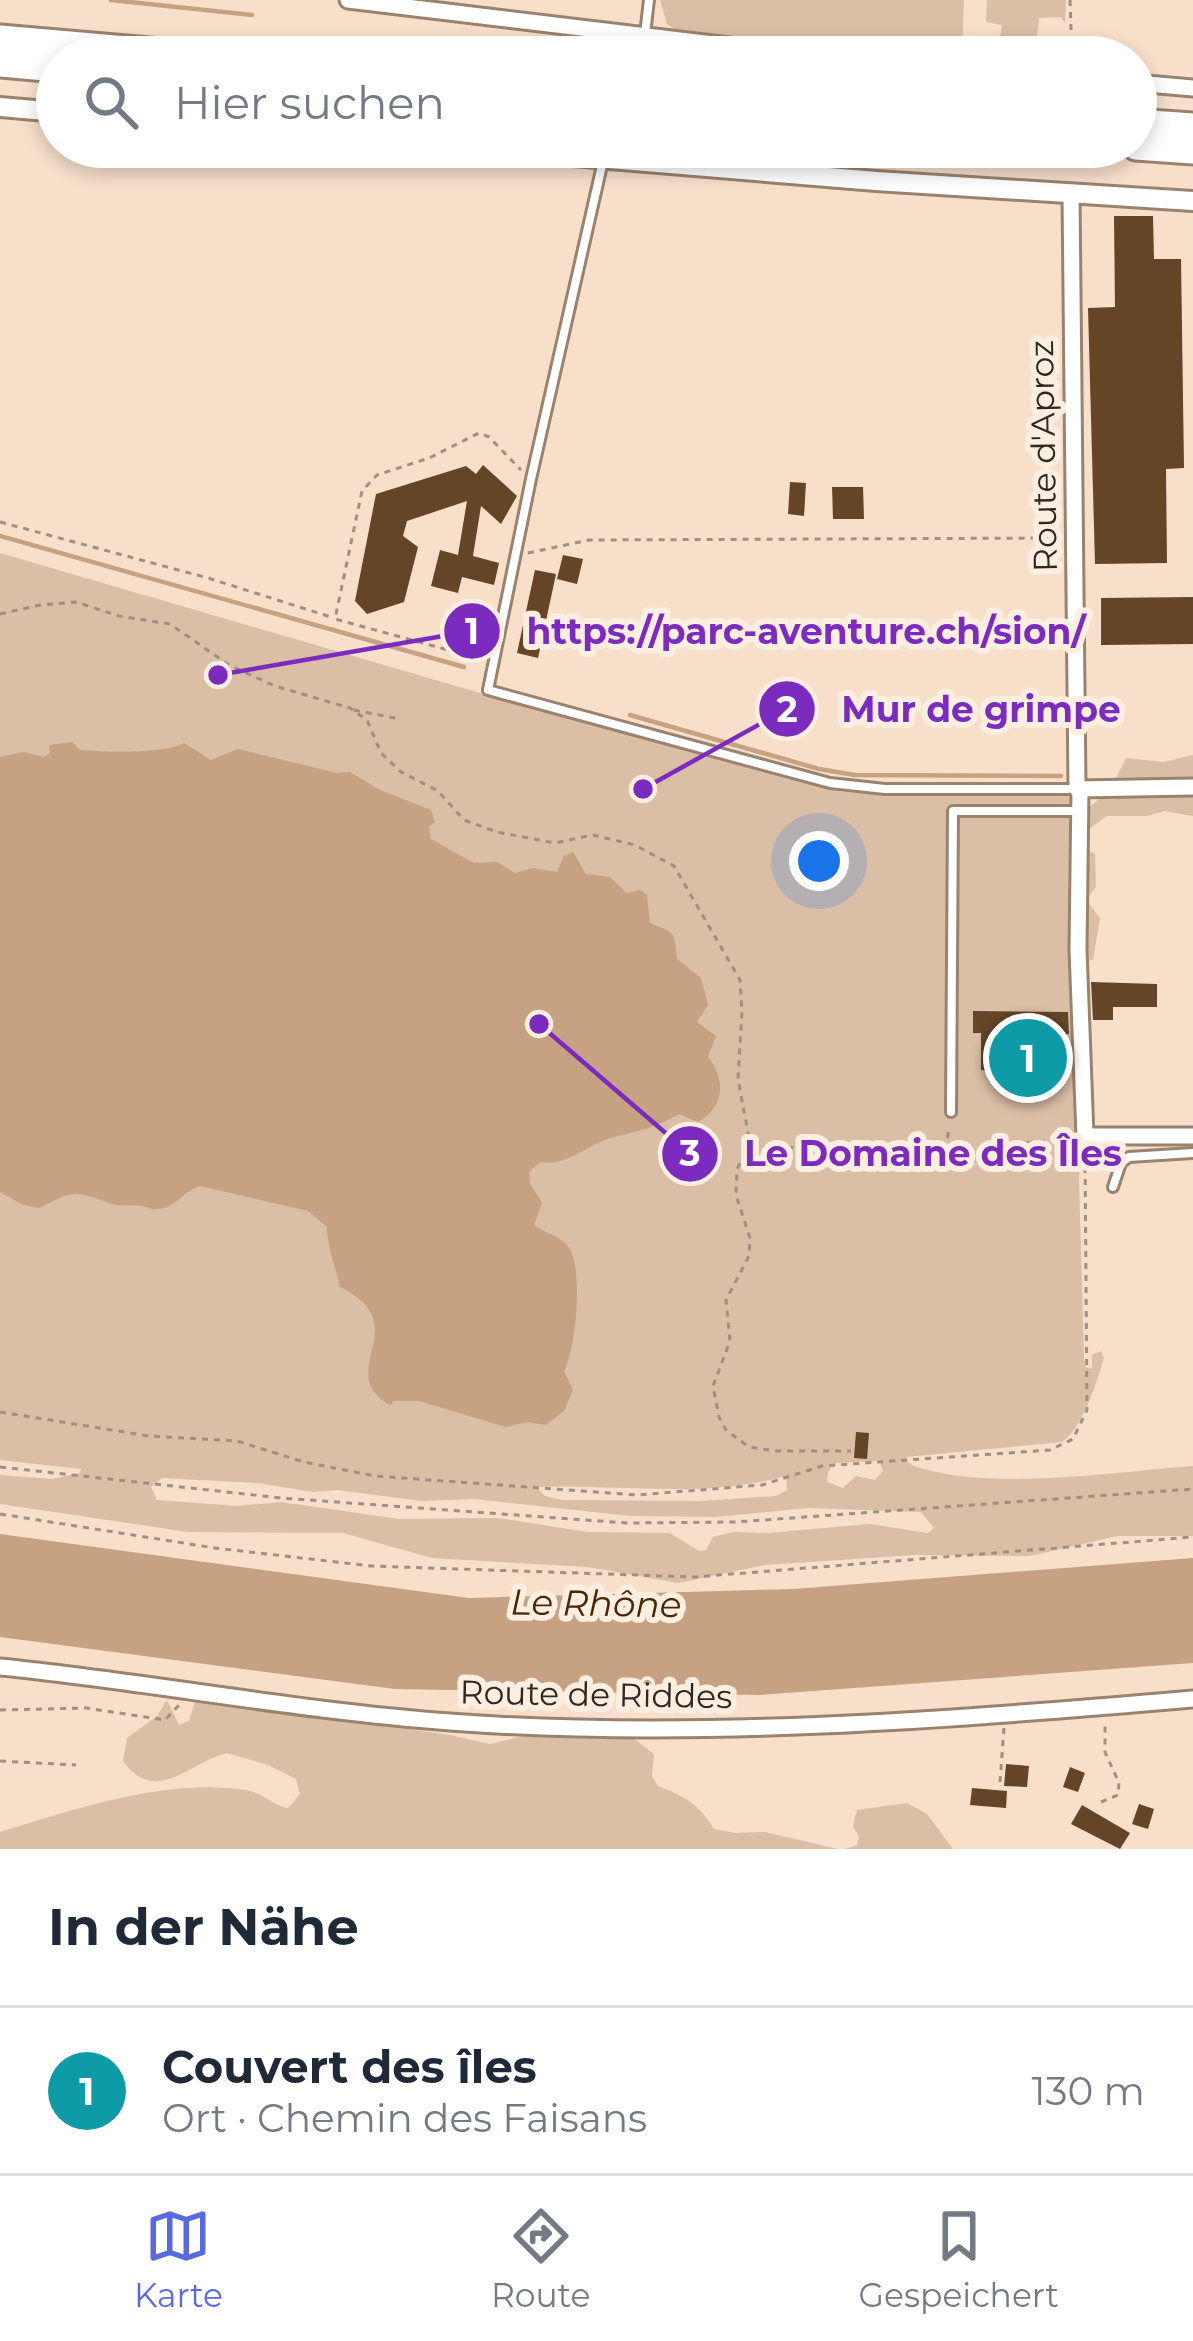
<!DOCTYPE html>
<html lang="de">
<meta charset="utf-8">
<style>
:root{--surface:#fff;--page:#f6f6f7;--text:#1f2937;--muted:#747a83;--line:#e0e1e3;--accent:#596ae1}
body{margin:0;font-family:Montserrat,sans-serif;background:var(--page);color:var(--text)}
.you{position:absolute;left:819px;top:861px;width:42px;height:42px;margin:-30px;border:9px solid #fff;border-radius:50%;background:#1a73e8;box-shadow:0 0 0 18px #1a73e833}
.badge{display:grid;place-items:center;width:78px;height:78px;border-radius:50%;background:var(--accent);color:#fff;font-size:39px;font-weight:700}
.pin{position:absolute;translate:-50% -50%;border:6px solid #fff;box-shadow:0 3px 12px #0006}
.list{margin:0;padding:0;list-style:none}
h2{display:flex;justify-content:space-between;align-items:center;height:156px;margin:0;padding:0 48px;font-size:51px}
h2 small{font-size:39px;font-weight:400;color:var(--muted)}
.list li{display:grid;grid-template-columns:78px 1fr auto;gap:36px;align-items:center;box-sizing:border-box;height:168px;padding:0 48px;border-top:3px solid var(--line)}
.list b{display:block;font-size:45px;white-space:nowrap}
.list p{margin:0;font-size:39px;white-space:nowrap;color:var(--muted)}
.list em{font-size:39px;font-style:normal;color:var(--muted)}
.icon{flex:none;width:66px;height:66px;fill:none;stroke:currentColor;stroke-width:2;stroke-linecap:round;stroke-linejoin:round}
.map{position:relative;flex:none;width:1193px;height:1849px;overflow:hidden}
.search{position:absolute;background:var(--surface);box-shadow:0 6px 18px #0003;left:36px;right:36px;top:36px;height:132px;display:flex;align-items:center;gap:30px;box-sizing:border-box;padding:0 42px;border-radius:66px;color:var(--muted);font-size:45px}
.sheet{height:324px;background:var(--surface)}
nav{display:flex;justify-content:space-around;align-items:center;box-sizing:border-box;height:168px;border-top:3px solid var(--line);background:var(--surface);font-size:33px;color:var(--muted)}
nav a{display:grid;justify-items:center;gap:6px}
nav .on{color:var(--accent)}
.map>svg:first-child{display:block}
.green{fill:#dabea6;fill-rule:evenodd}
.water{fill:#c6a282}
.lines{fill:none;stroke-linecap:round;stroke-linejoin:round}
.stream{stroke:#c6a282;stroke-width:4.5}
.building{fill:#644528}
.service-casing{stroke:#99836f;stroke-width:14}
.minor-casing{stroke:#99836f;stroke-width:21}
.tertiary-casing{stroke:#99836f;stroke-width:24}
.motorway-casing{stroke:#99836f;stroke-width:33}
.path{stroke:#a18f80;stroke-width:3;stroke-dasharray:6 6;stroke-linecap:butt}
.service{stroke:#fff;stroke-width:8}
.minor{stroke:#fff;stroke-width:15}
.tertiary{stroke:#fff;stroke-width:18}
.motorway{stroke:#fff;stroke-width:27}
.labels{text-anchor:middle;stroke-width:12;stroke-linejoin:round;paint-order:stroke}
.street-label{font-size:33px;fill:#30271f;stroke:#fdeee2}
.water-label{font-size:36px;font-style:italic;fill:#492600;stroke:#fdeee2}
.leader{fill:none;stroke:#7b2cbf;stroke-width:4.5}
.callout-dot{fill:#7b2cbf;stroke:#fdeee2;stroke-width:4.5}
.mark-label{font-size:36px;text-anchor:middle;font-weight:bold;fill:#fff}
.callout-label{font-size:36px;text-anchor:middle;font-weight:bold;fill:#7b2cbf;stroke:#fdeee2;stroke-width:12;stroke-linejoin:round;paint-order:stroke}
</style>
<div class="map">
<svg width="1193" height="1849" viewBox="0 0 1193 1849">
<rect width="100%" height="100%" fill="#f7dfca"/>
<g class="green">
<polygon points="660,0 964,0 962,57 727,41 678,32 667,24"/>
<polygon points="987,0 1066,0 1065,23 1061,17 1039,18 1035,57 997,57 1002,25 986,22"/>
<path d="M0,553L566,718L842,792L1022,795L1058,791L1071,795L1085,811L1110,790L1126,758L1164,762L1193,755V816L1164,811L1147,816H1107L1081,835L1079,847L1095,854L1096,887L1086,900L1100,918L1093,960L1076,962L1079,970L1088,977L1079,1179L1084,1360L1086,1367L1092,1369V1355L1101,1351L1104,1358C1096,1384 1083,1427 1062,1442L906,1457L909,1464C983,1493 1112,1472 1193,1466V1536H1117L1030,1556L915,1555L765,1565L678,1583L588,1567L432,1558L343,1533L188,1532L0,1504V1475L52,1479L80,1473L81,1469L0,1460ZM879,1461L883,1471L875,1480L856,1476L843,1488L827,1482L828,1472L835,1463ZM786,1476L787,1490L776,1496L700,1501L562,1500L545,1496L536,1487C619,1484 704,1499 786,1476ZM162,1478L258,1483L313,1492L337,1490L422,1501L473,1499L631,1516L716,1517L808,1508L921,1512L934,1528L928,1533L870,1524L768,1533L734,1532L713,1537L706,1550L699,1551L670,1533L588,1532L498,1518L399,1519L281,1502L237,1506L157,1500L151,1487Z"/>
<path d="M167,1700L179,1725L189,1721L195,1702L200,1700L450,1735L490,1744L524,1736H623L633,1738L654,1754L652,1776L658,1786C684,1796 699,1804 714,1829L735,1833L765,1832L838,1849H0V1832C75,1809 167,1778 245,1790C262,1792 272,1805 288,1808L300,1794L296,1779L268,1765L227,1753C191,1761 156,1807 123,1761L127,1738L157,1716Z"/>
<polygon points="907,1803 927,1814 953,1849 845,1849 857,1845 859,1837 853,1826 857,1810"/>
</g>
<g class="water">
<path d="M72,742L80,750C103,752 166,754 184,743L211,760L238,749L337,773L350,772L380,790L431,810L435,822L429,827L431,839L474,863L497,862L515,873L533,868L557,872L564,856L573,852L586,874L610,877L627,893L640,890L647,895L650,923C677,934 674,931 677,959L701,978L708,1005L697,1022L716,1036L708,1057C726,1079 725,1107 698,1122L679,1114C658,1127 638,1131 614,1137C589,1143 567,1167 540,1162L529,1172L530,1184L542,1203L534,1225C544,1233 560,1236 568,1246C584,1268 576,1348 564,1371L573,1390L564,1411L546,1425L527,1422L506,1427L419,1401H394L390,1405C331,1371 419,1326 340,1287C336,1267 327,1248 327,1227L308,1211L200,1186C183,1191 177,1207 159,1209C144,1210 155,1208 141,1206C131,1204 122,1207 112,1204C76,1191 75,1189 40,1208L23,1205L0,1192V757L23,752L44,757L50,753L49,745Z"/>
<polygon points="0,1534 469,1598 793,1589 1193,1558 1193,1663 759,1695 395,1689 0,1637"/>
</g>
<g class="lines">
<g class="stream">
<polyline points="111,0 252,15"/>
<polyline points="0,536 464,667"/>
<polyline points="630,715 819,769 855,775 1061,776"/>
</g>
</g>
<g class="building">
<polygon points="1114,216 1153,216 1154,259 1181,259 1184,468 1166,469 1167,563 1095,564 1088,308 1115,307"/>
<polygon points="483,465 517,496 501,524 481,506 473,556 499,563 494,585 462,577 458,593 431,586 440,550 458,555 467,501 407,521 403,536 418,547 404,602 367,614 355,601 376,494 466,466 476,474"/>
<polygon points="790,482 806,483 804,516 788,514"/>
<polygon points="832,487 863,487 864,519 833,519"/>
<polygon points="563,555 583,559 577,584 557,579"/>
<polygon points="535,570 556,574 538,658 517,653"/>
<polygon points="1193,597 1193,644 1101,645 1101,598"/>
<polygon points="1091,982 1157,984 1157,1007 1113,1007 1113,1020 1093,1020"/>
<polygon points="973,1011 1068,1012 1069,1034 1057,1035 1057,1068 1024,1068 1024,1075 981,1070 981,1033 973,1033"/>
<polygon points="856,1432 869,1433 867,1459 854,1458"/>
<polygon points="1006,1764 1029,1766 1027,1787 1004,1786"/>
<polygon points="1070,1767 1085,1773 1078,1792 1063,1787"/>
<polygon points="972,1788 1007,1791 1006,1808 970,1805"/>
<polygon points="1139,1804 1154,1809 1148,1829 1132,1824"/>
<polygon points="1082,1805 1130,1833 1120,1849 1071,1824"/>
</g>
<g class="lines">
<defs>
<g id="service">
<polyline points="645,34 649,0"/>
<polyline points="603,161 531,479 488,690 830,783 885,789 1077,789"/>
<polyline points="951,1112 953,811 1078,811"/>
<polyline points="1113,1187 1121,1163 1129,1157 1193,1153"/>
</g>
<g id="minor">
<polyline points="348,0 822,57"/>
<polyline points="1136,83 1193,88"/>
<polyline points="1071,193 1077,789 1193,787"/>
<polyline points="1080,789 1078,950 1085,1136 1193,1136"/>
<path d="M0,1667C150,1682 299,1711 450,1722C693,1740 951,1720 1193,1699"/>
</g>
<g id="tertiary">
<polyline points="0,107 57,112"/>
<polyline points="463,147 876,181 1193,201"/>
</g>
<g id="motorway">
<polyline points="0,39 207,57"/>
<polyline points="0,63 57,68"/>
<polyline points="1136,123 1193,127"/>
<polyline points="1136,146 1193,150"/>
</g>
</defs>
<use href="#service" class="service-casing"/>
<use href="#minor" class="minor-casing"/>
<use href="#tertiary" class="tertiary-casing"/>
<use href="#motorway" class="motorway-casing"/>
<g class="path">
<polyline points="1070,0 1072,57"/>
<polyline points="0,522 208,578 334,618"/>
<polyline points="528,553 589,540 1057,538"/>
<polyline points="0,614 40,605 76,602 119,616 170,624 229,665 275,686 350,708 367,720 381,753 401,772 438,791 464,820 497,832 555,843 593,835 635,845 674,866 740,980 742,1011 738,1079 749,1138 761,1147 946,1150 1067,1139"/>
<polyline points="481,659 335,619 362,491 377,475 429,458 479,433 489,437 521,470"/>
<polyline points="354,710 400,719"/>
<polyline points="751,1142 737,1169 736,1195 750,1238 749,1256 726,1300 730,1341 713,1386 719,1417 726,1430 749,1447 775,1451 851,1451"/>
<polyline points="946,1150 949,1126"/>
<polyline points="0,1412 149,1436 237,1441 304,1462 375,1476 637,1495 762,1485 822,1466 1050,1450 1073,1439 1087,1410 1085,1152"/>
<polyline points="0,1467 281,1498 627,1523 736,1522 1193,1489"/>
<polyline points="0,1514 215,1548 371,1566 695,1577 1193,1537"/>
<polyline points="0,1710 86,1708 165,1720 181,1703"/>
<polyline points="0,1761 76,1765"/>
<polyline points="1000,1782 1004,1728"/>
<polyline points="1101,1802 1118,1795 1119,1783 1105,1752 1105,1721"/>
</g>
<use href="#service" class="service"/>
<use href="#minor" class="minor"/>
<use href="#tertiary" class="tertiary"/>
<use href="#motorway" class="motorway"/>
</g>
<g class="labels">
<g class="street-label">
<text transform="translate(1043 456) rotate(-91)" y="12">Route d'Aproz</text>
<text transform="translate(596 1694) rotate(1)" y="12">Route de Riddes</text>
</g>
<g class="water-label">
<text transform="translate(596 1603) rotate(1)" y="13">Le Rhône</text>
</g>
</g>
<path class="leader" d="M218 675L472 631M643 789L787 709M539 1024L690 1154"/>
<g class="callout-dot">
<circle cx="218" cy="675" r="12"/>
<circle cx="643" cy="789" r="12"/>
<circle cx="539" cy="1024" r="12"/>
<circle cx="472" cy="631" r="30"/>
<circle cx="787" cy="709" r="30"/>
<circle cx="690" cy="1154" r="30"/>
</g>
<g class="mark-label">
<text x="472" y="644">1</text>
<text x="787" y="722">2</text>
<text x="690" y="1166">3</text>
</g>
<g class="callout-label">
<text x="806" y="644">https://parc-aventure.ch/sion/</text>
<text x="981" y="722">Mur de grimpe</text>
<text x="933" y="1166">Le Domaine des Îles</text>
</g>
</svg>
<div class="you"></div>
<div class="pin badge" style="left:1028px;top:1058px;background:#0f9aa8">1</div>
<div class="search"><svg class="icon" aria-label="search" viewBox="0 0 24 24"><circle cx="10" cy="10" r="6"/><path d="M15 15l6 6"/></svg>Hier suchen</div>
</div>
<section class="sheet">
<h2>In der Nähe<small></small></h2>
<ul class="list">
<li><span class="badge" style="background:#0f9aa8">1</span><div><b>Couvert des îles</b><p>Ort · Chemin des Faisans</p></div><em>130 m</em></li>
</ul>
</section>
<nav>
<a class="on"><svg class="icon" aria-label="map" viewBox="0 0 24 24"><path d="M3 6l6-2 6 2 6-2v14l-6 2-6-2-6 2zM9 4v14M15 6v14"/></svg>Karte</a>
<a><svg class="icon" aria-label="directions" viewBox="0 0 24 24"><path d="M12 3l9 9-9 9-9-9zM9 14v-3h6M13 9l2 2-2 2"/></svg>Route</a>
<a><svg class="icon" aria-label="saved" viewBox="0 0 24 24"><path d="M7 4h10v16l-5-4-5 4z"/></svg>Gespeichert</a>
</nav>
